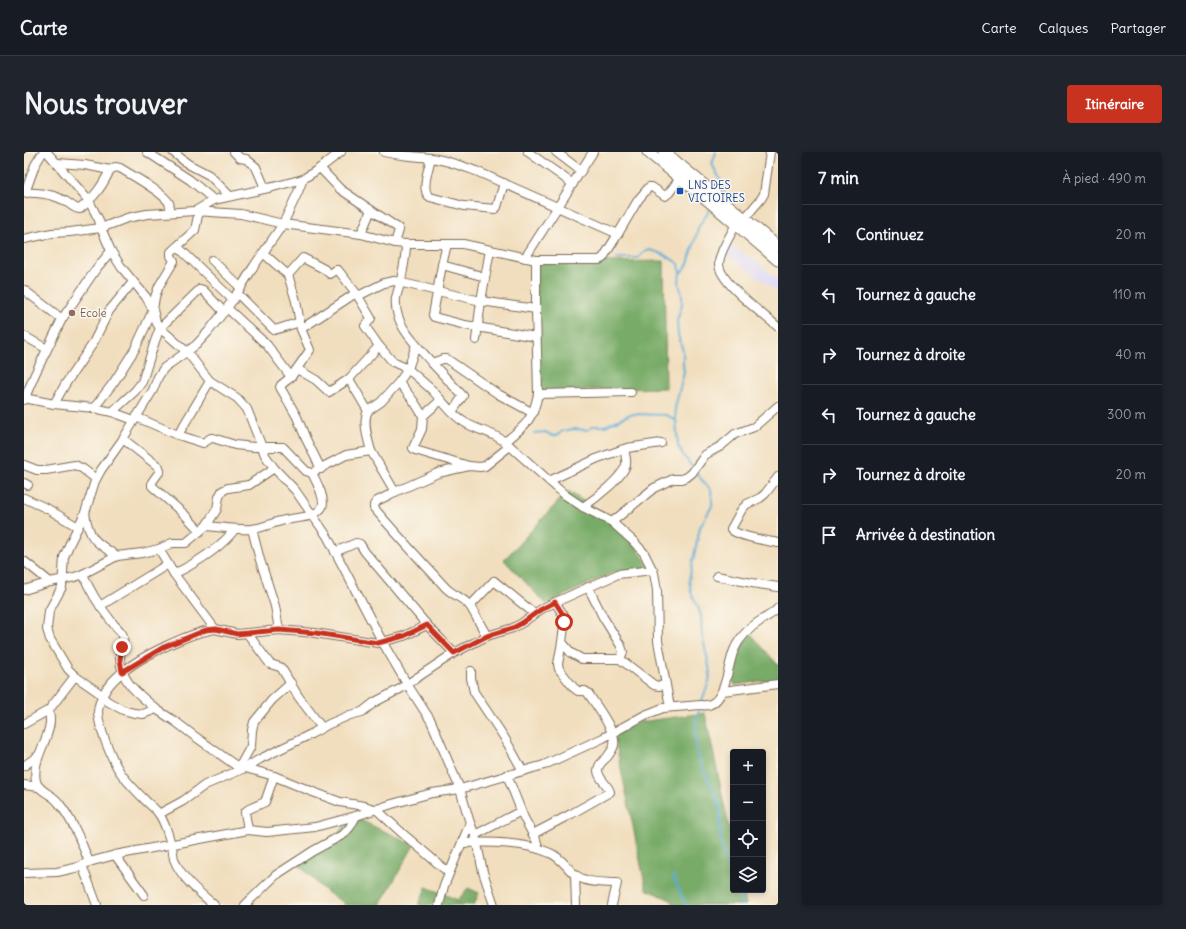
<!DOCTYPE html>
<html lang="fr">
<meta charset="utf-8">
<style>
:root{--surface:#171b24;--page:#20242c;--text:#f1f3f6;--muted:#9ea1a6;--line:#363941;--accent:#c8321e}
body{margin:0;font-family:Delius,sans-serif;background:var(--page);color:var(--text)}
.controls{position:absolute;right:12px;bottom:12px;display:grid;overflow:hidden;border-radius:4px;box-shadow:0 2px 6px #0003}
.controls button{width:36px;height:36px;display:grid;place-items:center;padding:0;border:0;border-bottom:1px solid var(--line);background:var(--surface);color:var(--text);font:20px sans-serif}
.stop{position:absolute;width:12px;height:12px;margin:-9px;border:3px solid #c8321e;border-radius:50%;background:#fff}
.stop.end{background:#c8321e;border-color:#fff;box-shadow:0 1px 4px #0008}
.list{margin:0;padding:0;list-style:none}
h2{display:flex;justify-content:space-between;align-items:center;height:52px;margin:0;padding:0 16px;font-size:17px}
h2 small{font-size:13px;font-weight:400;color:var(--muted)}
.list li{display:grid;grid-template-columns:26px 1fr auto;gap:12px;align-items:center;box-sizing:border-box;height:60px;padding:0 16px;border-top:1px solid var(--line)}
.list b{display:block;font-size:15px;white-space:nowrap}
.list em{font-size:13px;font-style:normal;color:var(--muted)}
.icon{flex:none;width:22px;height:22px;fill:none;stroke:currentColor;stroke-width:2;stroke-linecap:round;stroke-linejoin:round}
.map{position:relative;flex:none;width:754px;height:753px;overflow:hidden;border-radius:4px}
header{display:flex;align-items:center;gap:24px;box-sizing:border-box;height:56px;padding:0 20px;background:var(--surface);border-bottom:1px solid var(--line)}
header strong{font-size:19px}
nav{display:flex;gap:22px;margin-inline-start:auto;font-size:14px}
.intro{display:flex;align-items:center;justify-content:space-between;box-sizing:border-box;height:96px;padding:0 24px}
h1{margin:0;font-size:28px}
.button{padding:10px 18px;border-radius:4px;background:var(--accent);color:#fff;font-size:14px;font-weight:700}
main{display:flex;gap:24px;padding:0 24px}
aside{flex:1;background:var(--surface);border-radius:4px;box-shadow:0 2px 6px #0003}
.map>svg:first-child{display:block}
.built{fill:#dcd6f6}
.forest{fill:#78ab67;stroke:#5a6a42}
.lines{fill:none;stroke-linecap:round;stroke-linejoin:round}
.stream{stroke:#5bacd5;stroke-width:2}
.street-casing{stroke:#7b6956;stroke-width:10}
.secondary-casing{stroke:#7b6956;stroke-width:13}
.street{stroke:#fff;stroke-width:8}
.secondary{stroke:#fff;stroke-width:11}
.route{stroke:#c8321e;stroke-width:5}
.transit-dot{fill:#1a4fb4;stroke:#fbf7ec;stroke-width:1.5}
.education-dot{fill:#8d6e63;stroke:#fbf7ec;stroke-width:1.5}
.labels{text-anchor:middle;stroke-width:3;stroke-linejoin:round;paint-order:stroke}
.transit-label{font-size:11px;fill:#164399;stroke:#fbf7ec;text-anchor:start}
.education-label{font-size:11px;fill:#785e54;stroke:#fbf7ec;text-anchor:start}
</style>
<header>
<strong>Carte</strong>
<nav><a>Carte</a><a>Calques</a><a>Partager</a></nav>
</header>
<div class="intro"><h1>Nous trouver</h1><a class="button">Itinéraire</a></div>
<main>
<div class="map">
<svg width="754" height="753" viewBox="0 0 754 753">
<rect width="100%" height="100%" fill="#fbf7ec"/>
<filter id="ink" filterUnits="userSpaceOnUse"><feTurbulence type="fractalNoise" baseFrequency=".025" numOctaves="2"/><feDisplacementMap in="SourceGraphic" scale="8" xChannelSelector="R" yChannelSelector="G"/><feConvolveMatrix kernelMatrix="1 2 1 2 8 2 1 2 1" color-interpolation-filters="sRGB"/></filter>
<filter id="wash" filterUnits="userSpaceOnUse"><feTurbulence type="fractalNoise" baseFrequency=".012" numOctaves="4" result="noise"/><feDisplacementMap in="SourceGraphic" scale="16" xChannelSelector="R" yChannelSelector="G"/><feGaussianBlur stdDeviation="0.9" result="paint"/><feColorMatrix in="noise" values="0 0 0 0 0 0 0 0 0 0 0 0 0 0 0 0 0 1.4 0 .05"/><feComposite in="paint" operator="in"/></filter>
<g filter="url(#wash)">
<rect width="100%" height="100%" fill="#f1debe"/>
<polygon class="built" points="704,91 732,109 754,128 754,140 698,100"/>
<g class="forest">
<polygon points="640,109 642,236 514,239 512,111"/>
<polygon points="544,339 561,350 581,362 597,380 609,390 626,416 590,420 522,452 480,408"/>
<polygon points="726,481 754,513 754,527 711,533 706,522 716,494"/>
<polygon points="681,561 709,694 709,738 719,738 722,753 649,753 647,748 622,737 590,583 615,570"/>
<polygon points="332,666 390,693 356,753 319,753 320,751 301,739 274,712"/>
<polygon points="402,735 434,748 444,736 455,741 450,753 395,753"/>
</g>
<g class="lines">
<g class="stream">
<polyline points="692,0 688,12 701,37 698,42"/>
<path d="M592,106H614L622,98C633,98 647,106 655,112L656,118L655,131L658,144V153L653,169L654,183L659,199V213L660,220L651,256L654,294L659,303L669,316"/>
<polyline points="657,121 664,112 675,74 688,55"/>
<polyline points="510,281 521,280 529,284 533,283 539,279 549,277 564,278 569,274 581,274 607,262 642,263 648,266 652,269"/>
<polyline points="671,320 687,338 688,346 688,354 676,375 665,428 667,440 675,457 677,465 678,483 684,509 686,520 685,530 677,551"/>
<path d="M676,555C669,573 670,594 677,612C682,626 692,639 695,654C697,662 696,671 696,679C696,693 700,711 709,722"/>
<polyline points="649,724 660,749 663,753"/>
<polyline points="717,753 718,738"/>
</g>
</g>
</g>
<g filter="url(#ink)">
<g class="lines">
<defs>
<g id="street">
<polyline points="23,0 65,49 75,68 77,76 87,99 98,116 122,145 129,158 132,170 136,176 163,200 186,229 213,246 223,257 241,303 250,316 271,338 303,384 359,491 383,532 407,569 436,637 446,671 420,734 415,753"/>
<polyline points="123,0 166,28 190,48"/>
<polyline points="149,0 164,12 185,23 206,44"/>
<polyline points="210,0 216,6 222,7 232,15 241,36"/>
<path d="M360,0C376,4 391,4 407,6C422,8 438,14 452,19L594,82L614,48L625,35H628L641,44L645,41L656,26"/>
<polyline points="504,0 549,32"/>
<polyline points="532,0 557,19"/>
<path d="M407,6C405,15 396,40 406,45L440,54L471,57L473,55L480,31"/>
<path d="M34,11L61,13L86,18L91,15L96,16C107,23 139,40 145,51C146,54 146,57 147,60"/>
<polyline points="296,16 316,37 347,58 337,82"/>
<polyline points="279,27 274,40 259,72 230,114 209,148 184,180 172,193 140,216 134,225 129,238 99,287 77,318 71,329 61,361 46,391 40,405 38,435 25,459 23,477 26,487 44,517 51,524 74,540 83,549 99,558 110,561 119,562 132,557 152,570 169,583 211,613 250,624 289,640 316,650 340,654 351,657"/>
<path d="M0,41C11,40 27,42 37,47C44,49 49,57 56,57C71,44 78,35 86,18"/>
<polyline points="1,41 11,13 19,0"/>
<polyline points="347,58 374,76 375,78 371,91"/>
<polyline points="171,59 217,62 259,72 337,82 371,91 382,92 439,92 512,108 575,108 579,106 594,82"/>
<polyline points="720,67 737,47 740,42 746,0"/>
<path d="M712,72C707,83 695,100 695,112C695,130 740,163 754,175"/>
<polyline points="0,87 28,81 46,80 77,76 103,66 123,62 171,59 190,48 249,35 279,27 296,16 317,0"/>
<path d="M382,92C382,105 379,119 376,132C375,136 373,141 372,146C369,173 393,193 408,211L419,207H423L474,242L509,261"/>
<polyline points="423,92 418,113 409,163 410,165 441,173 512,185"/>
<polyline points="154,95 209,148"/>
<polyline points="239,101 264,123 279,106 300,117 306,122 312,118 314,118 332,141 347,166 346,168 341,174 355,194 369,210 384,217 408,238 417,248"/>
<polyline points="501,106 569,0"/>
<polyline points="188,108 217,136"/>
<polyline points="418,113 461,125"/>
<polyline points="264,123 272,149 277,177 286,198 267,225 257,233 256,235 273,265 282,287 297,317"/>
<polyline points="0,138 38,167"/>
<polyline points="213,141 250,178 257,176 276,170"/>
<polyline points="334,144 360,131 370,129 457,149 512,157"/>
<polyline points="203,156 243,193 267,225"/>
<polyline points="277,177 332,141"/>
<polyline points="0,184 23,197"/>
<polyline points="452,188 457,149 466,98"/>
<polyline points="392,193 384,217 375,230 391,251 399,264"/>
<polyline points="408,211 439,244 428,260"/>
<polyline points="273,217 292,228 305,240 325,227"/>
<polyline points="514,242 607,240"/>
<polyline points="0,246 30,252 70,256 88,260 110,268"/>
<polyline points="0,248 11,222 38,167 72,117 87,99"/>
<polyline points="30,252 42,231 68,193 85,159 109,130"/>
<polyline points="70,256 90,230 111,197 129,158 131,145 135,134 150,109 147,104 147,100 171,78 175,59"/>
<polyline points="344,259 357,250 375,230"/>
<polyline points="88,260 111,239 118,230 131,189 136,176 176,137 179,138 200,160"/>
<path d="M112,265L154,283L179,291L187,286H189L211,293L230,295H259L282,319L288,321C292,329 302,347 298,355C296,359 292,361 288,363C280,366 270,366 261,368C250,370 239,376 228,377C213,378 197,375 182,374L162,391H148L135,397L118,401L93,404L59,422C66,440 76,455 88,470C91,475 98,479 99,484C101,490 96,499 96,506C97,531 115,542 132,557"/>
<polyline points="154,283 186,229"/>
<polyline points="99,287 135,315 136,319 128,330 128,334 161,363 176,379"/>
<path d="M481,290C501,274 509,268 514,242L512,157V108"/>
<path d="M347,299C344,288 338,269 344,259L325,227L355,194"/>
<polyline points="0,313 13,318 22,318 51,313 59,317 72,327"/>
<path d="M445,314L391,298L389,296L398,277L399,264L417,248C424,256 430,264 440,270C456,280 471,280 486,294"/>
<polyline points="293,318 322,303 347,299 371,340"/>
<path d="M754,325L741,342L736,346L723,352L718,357L707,377C712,384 744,389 754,391"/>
<polyline points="525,329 574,306 603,296 637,291"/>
<polyline points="0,331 4,333"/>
<polyline points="0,346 24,357 54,375"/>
<path d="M559,355C571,347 598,326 602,313C603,308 601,302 600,297"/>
<path d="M61,361C65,387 71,390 93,404"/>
<polyline points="588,370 630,336 649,327 658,327 663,325 668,321 681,303 686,300 697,294 711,282 730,275 754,254"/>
<polyline points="182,374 193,357 195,345 198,339 204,336 225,333 250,316"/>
<polyline points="228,377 236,408 251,454 255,478"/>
<polyline points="135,397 150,422 191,477 213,482 255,478 291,481 354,491 380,484 403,473"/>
<polyline points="311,400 332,391 336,392 341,400 403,473 430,501"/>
<polyline points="0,409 26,430"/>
<path d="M150,422C172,411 196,397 211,377"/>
<polyline points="693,424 728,431 754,435"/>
<polyline points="564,435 579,465 597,494 599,500 596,507"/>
<polyline points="0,438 26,430 51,425 59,422"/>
<polyline points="531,450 540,464 541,467 538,490 547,501 558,507 596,507 630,533 635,534 642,533"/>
<polyline points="76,454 128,422 144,412"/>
<polyline points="446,454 470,429 511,462"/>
<polyline points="223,481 246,512 256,515 258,517 274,544 298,576"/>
<path d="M463,484C457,474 452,464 446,454C440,446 430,444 422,436C398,410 373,383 350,356V353L353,349L371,340L414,321L445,314L456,315L461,314L486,294L541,343L559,355L588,370L609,389L620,401L630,421L633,438L634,489L646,555"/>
<polyline points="447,519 447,526 450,540 480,585 499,619"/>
<polyline points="699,539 754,532"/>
<path d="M25,558C26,564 27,570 25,576C21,594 8,610 12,629C14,639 28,642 34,650C48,667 57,689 65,710"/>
<polyline points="0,572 25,558 51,524"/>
<polyline points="0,614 15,603"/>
<polyline points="216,614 227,594 228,578 230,570 248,548 267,531"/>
<polyline points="483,623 500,666 512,688 515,697"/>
<polyline points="0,633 15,635"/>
<polyline points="352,657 378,681 425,721"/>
<polyline points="135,662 159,649 181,633 221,616 236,607 287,582 305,572 326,563 338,560 351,550 376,537 430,501 463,484 489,476 498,471 516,458 523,454 594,422 629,418"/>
<polyline points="446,671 451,683 459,720 470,753"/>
<polyline points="224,678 221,660 225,657 241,650 250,624"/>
<path d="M509,682L547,662L586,640C584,632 575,628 574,619C574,611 580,609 584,604C586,601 590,596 590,593C593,580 571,552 564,541L561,539H554L550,536L535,517L534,512L538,490"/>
<polyline points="451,683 497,659"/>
<path d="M438,691C466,690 501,690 526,701C536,705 542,714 549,721C561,732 579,730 593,731L588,753"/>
<polyline points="91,703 120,743"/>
<polyline points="58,713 73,753"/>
<path d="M0,721L33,720L51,716L65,710L91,703L224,678L243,680L291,675L332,664L368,652L408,641L436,637L520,613L579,586L621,563L639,556L677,553C702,558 703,514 710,498C716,484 726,475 739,467C744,464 750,461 754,456"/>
<polyline points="551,722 552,753"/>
<path d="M190,753C175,740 157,726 150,707C149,703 149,697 147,693C145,684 140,669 135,662C132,657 126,653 122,649C113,640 103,630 96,620C88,608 74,574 74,560C75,546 84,533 94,524C114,505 165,481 191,477"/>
<polyline points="221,753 252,723 289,699 320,682 326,675 332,664"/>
</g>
<g id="secondary">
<polyline points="624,0 686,50 754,108"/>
<polyline points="640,0 754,95"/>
</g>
</defs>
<use href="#street" class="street-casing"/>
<use href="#secondary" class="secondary-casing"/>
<use href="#street" class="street"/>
<use href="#secondary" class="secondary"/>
</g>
</g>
<g class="lines" filter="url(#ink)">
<polyline class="route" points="98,495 96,507 98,520 140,495 182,478 192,477 213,482 255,478 292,481 354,491 380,484 403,473 430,501 463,484 489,476 498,471 516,458 531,450 540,464 540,470"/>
</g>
<rect class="transit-dot" x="652" y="35" width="8" height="8" rx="2"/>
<circle class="education-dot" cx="48" cy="161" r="4"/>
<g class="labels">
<g class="transit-label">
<text x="664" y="37">LNS DES<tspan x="664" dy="13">VICTOIRES</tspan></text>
</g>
<g class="education-label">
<text x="56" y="165">Ecole</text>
</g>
</g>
</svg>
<div class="controls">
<button>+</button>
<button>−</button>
<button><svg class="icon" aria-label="locate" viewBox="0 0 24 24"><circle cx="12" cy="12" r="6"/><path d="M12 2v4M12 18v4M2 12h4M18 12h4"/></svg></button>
<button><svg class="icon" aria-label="layers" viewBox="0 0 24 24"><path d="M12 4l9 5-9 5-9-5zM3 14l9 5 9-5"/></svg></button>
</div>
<div class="stop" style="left:540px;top:470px"></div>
<div class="stop end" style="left:98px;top:495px"></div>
</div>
<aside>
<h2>7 min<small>À pied · 490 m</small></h2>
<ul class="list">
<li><svg class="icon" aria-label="ahead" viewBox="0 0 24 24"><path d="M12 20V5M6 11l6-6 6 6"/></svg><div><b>Continuez</b></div><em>20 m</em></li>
<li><svg class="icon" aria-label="left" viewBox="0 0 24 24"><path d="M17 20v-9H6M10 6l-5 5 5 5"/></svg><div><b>Tournez à gauche</b></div><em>110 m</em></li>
<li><svg class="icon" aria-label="right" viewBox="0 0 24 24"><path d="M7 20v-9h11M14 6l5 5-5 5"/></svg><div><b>Tournez à droite</b></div><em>40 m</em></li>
<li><svg class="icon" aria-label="left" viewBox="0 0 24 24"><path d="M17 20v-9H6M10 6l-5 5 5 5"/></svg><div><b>Tournez à gauche</b></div><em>300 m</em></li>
<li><svg class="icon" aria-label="right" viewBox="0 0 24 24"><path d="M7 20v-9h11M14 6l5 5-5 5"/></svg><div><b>Tournez à droite</b></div><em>20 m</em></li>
<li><svg class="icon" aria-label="arrive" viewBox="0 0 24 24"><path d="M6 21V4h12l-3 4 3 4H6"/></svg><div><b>Arrivée à destination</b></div></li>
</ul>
</aside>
</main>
